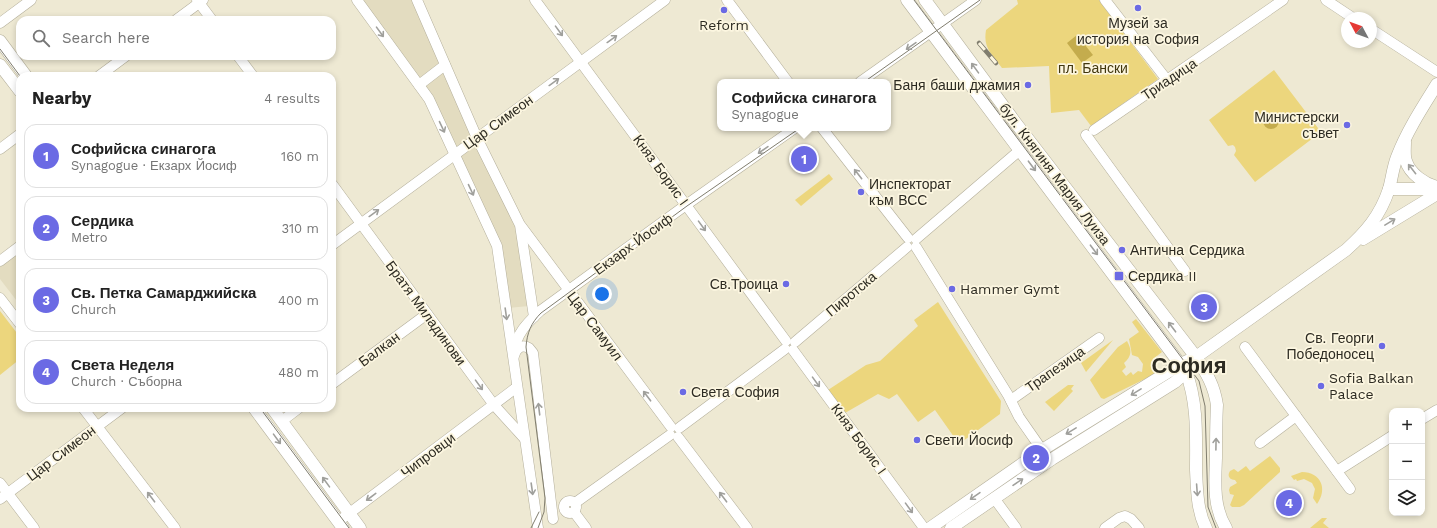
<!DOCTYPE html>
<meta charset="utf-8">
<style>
:root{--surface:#fff;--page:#f6f6f6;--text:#222;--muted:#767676;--line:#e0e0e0;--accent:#6b6ae4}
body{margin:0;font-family:"Work Sans",sans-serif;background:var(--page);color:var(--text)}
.controls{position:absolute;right:12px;bottom:12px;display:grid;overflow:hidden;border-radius:8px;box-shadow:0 2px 6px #0003}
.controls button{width:36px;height:36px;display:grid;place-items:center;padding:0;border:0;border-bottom:1px solid var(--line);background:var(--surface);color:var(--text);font:20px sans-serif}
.compass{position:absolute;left:1341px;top:12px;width:36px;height:36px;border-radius:50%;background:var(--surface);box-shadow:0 2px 6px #0003;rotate:311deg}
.you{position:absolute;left:602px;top:294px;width:14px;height:14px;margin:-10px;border:3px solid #fff;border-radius:50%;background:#1a73e8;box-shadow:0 0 0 6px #1a73e833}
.badge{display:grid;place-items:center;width:26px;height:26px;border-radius:50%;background:var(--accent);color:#fff;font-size:13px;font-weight:700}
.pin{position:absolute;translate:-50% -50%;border:2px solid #fff;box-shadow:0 1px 4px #0006}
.popup{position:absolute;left:717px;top:79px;width:174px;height:52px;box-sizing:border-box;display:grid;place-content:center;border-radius:8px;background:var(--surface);filter:drop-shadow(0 1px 3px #0005);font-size:13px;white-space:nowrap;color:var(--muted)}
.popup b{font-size:15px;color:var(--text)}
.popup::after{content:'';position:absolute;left:50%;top:100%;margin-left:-8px;border:8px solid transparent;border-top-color:var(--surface)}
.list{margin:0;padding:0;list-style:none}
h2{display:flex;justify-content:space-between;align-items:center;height:52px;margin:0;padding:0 16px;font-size:17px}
h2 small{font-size:13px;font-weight:400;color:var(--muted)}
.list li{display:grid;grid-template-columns:26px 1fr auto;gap:12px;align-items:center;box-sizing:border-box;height:64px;margin:0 8px 8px;padding:0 8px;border:1px solid var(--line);border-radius:12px}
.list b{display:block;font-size:15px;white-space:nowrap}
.list p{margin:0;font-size:13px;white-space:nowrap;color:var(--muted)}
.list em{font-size:13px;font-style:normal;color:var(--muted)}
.icon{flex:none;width:22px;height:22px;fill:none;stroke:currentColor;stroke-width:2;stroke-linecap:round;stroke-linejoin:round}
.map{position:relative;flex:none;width:1437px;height:528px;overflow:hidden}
.search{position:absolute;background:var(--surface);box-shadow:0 2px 6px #0003;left:16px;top:16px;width:320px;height:44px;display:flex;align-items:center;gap:10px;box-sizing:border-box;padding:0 14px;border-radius:12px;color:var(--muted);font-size:15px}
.panel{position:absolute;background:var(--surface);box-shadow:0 2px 6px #0003;left:16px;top:72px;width:320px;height:340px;border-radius:12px}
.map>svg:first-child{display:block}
.built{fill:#e3dcc0}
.green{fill:#ecd67d}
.water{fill:#c4ac4d}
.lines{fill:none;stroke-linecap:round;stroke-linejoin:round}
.minor-casing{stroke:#b4af9b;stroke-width:11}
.major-casing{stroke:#b4af9b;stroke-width:13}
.minor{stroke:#fff;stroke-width:10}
.major{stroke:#fff;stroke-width:12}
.tram{stroke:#807d6e;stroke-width:1}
.rail-casing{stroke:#807d6e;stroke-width:4.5}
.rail{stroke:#fcf6e0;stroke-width:3;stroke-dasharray:9;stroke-linecap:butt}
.oneway{stroke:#a0a09c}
.poi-dot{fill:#6b6ae4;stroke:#fcf6e0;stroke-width:1.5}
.labels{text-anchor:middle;stroke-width:3.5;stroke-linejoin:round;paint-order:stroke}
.poi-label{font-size:14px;fill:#2d2b22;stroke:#fcf6e0;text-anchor:start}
.park-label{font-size:14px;fill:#41370e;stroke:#fcf6e0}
.street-label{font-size:14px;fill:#2d2b22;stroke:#fcf6e0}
.town-label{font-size:22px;font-weight:bold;fill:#2d2b22;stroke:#fcf6e0}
</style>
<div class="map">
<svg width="1437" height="528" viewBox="0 0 1437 528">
<rect width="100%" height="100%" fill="#eee9d3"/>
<g class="built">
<polygon points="362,0 413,0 517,227 529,306 508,308 499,246 431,95"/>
<polygon points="20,252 20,305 0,279 0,267"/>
</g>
<g class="green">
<path d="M1017,0H1099L1158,79L1091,126L1079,110L1051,113L1049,66L1002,68C991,53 983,48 986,30L1018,4Z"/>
<polygon points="1274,70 1321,132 1255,182 1234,155 1236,151 1235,147 1233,145 1228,146 1209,120"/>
<polygon points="829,174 833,179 801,206 795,200"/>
<polygon points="938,302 1001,401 1000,414 959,444 935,410 918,422 897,394 889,399 878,394 845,413 828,390 866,365 880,361 918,326 914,320"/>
<polygon points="0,311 20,337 20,359 0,375"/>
<path d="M1136,319L1162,352L1153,359L1152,365L1157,373L1104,399L1101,398L1090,380L1118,347L1127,341C1132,350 1132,356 1124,363L1126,367L1122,371L1126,376L1131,372L1133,375L1138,371L1142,372L1143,364L1138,357L1132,355L1129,339L1139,332L1132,322Z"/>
<polygon points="1113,340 1086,372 1081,363"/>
<polygon points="1068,385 1074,385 1071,389 1073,391 1054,411 1045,402"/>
<path d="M1270,456L1280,468V472L1244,505L1240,507H1232L1230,505L1234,495L1230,494L1229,490L1230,487L1237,483L1235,480C1229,480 1227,475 1230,471L1234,469L1238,472L1246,466L1250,471Z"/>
<path d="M1302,472C1321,472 1328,489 1317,504L1313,498L1315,489L1312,483L1304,479L1297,481L1296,479L1294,480L1291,476Z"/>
<polygon points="1322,518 1327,518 1323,523 1329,528 1310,528"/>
</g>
<g class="water">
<polygon points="1077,35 1093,55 1082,63 1067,43"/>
<circle cx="1271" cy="121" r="8"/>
</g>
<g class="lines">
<defs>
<g id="minor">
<polyline points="197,0 212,20"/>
<polyline points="357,0 429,99 497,246 538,528"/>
<polyline points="417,0 477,138 520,225 534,317"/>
<polyline points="535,0 786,341"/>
<polyline points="727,0 788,82"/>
<polyline points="1105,0 1167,80"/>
<polyline points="1326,0 1353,18"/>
<polyline points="176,20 203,0"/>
<polyline points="0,23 31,0"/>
<polyline points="1371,29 1437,72"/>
<polyline points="238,56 253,76"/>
<polyline points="99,76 126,56"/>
<polyline points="860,82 976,0"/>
<polyline points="419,85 445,65"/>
<polyline points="822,128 908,238"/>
<polyline points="1094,130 1283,0"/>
<polyline points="1086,135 1185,271"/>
<polyline points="0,149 20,134"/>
<polyline points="332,184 494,405 524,438"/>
<polyline points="521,226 671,427"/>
<polyline points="916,239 1020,150"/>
<polyline points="332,245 665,0"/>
<polyline points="916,247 1008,395 1019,417 1042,450"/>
<polyline points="0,261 20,246"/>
<polyline points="0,298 20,324"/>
<polyline points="795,342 907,247"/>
<polyline points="1245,347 1350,489"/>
<polyline points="793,350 924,528"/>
<path d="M514,352C516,334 527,323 540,311L686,205L795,128"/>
<path d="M514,356C516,348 522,344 529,348L533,353L553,519"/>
<polyline points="332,384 427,314"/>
<polyline points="1011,400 1099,338"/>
<polyline points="83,408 175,528"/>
<polyline points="1422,419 1437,410"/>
<polyline points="282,421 299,408"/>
<polyline points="679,428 785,349"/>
<polyline points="678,437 747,528"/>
<polyline points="1260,443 1296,416"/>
<polyline points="1337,471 1392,436"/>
<polyline points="0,483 34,528"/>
<polyline points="994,498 1016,528"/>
<polyline points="0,499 122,408"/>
<circle cx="570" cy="507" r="6"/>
<polyline points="575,503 670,435"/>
<polyline points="574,512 586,528"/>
<polyline points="343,518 517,387"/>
<polyline points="1105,528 1119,518 1125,516 1131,519 1139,528"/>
</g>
<g id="major">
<path d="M907,0L1186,372C1198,403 1196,438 1196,470C1197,489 1197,511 1206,528"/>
<path d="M925,0L1015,122L1196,357C1207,374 1214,385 1217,405C1216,423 1216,440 1216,458C1215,482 1213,507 1226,528"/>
<polyline points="0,41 26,76"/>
<polyline points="0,65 20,91"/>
<path d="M1405,142C1405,149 1404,156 1406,161C1410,174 1425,184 1437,187"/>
<polyline points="1389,189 1437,189"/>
<polyline points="1363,239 1437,194"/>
<polyline points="254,408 343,528"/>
<polyline points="272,408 360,528"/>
<path d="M930,528L1042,450L1181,364L1196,357L1346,250C1366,232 1380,216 1389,189C1392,178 1393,167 1397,157C1407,131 1422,108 1437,84"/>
<polyline points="951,528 1052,459 1175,382 1186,372 1190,367"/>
</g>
</defs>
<use href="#minor" class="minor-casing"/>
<use href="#major" class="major-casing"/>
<use href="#minor" class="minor"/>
<use href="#major" class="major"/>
<g class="tram">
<polyline points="914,0 1199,381 1205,406 1208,507 1216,528"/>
<polyline points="0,49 20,76"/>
<polyline points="864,82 980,0"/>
<polyline points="260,408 349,528"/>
<polyline points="531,528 539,512"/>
<path d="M538,528L544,512L545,498L526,347C527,333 531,323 541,313L687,206L800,128"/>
</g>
<defs>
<polyline id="rail" points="979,43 996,63"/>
</defs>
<use href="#rail" class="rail-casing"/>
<use href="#rail" class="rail"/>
</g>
<defs><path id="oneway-shaft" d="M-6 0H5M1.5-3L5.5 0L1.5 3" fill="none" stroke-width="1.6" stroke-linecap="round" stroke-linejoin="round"/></defs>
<g class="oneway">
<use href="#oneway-shaft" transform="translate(559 31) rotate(54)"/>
<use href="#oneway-shaft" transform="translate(380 32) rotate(54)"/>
<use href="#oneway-shaft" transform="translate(612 39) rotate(-36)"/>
<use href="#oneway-shaft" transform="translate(911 46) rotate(145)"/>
<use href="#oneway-shaft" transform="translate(975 68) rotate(-126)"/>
<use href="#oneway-shaft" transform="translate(554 82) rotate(-36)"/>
<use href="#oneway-shaft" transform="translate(442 127) rotate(65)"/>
<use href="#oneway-shaft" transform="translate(763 150) rotate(145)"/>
<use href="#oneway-shaft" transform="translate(1032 166) rotate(53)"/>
<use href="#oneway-shaft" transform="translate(1412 169) rotate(-128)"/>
<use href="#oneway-shaft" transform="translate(858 174) rotate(-128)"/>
<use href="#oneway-shaft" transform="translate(471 190) rotate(65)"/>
<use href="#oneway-shaft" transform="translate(374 213) rotate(-36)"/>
<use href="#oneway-shaft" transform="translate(1390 222) rotate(-31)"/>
<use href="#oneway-shaft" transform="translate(702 226) rotate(54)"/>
<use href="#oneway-shaft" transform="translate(1094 250) rotate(53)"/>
<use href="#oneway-shaft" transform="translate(506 314) rotate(82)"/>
<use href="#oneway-shaft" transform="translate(1172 327) rotate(-127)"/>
<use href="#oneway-shaft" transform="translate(816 382) rotate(54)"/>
<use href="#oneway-shaft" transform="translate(479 385) rotate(54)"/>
<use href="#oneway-shaft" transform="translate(1136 392) rotate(148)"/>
<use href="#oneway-shaft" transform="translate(647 396) rotate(-127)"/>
<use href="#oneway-shaft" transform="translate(539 409) rotate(-97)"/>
<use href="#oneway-shaft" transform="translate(1071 431) rotate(149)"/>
<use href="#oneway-shaft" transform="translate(277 439) rotate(54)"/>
<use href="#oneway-shaft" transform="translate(1216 444) rotate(-89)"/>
<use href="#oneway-shaft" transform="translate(326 482) rotate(-126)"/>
<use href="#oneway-shaft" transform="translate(1018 482) rotate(-34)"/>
<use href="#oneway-shaft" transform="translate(532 489) rotate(82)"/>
<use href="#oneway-shaft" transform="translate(1197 490) rotate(86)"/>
<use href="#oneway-shaft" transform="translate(975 496) rotate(145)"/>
<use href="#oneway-shaft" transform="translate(151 497) rotate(-127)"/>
<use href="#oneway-shaft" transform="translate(371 497) rotate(143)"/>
<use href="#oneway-shaft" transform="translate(723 497) rotate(-127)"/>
<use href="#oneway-shaft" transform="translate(909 508) rotate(54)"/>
</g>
<g class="poi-dot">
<circle cx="1138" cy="8" r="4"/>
<circle cx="724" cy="10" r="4"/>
<circle cx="1028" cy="85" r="4"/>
<circle cx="1347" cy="125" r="4"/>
<circle cx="861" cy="192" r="4"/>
<circle cx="1122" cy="250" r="4"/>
<rect x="1114" y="271" width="10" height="10" rx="2"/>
<circle cx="786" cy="284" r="4"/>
<circle cx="952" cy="289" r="4"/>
<circle cx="1382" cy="346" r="4"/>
<circle cx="1321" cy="386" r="4"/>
<circle cx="683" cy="392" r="4"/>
<circle cx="917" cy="440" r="4"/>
</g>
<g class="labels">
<g class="poi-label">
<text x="1138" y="28" text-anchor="middle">Музей за<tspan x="1138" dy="16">история на София</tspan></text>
<text x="724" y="30" text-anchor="middle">Reform</text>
<text x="1020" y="90" text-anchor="end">Баня баши джамия</text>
<text x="1339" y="122" text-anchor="end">Министерски<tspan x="1339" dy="16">съвет</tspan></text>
<text x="869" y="189">Инспекторат<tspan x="869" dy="16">към ВСС</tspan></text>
<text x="1130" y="255">Антична Сердика</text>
<text x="1128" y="281">Сердика II</text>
<text x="778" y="289" text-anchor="end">Св.Троица</text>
<text x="960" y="294">Hammer Gymt</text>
<text x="1374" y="343" text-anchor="end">Св. Георги<tspan x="1374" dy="16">Победоносец</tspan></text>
<text x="1329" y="383">Sofia Balkan<tspan x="1329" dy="16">Palace</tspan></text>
<text x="691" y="397">Света София</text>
<text x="925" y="445">Свети Йосиф</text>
</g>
<g class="park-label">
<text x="1093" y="73">пл. Бански</text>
</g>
<g class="street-label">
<text transform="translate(1169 79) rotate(-34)" y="5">Триадица</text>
<text transform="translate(498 122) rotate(-36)" y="5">Цар Симеон</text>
<text transform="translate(661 170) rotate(54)" y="5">Княз Борис I</text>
<text transform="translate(1055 174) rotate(53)" y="5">бул. Княгиня Мария Луиза</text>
<text transform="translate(633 244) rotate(-36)" y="5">Екзарх Йосиф</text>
<text transform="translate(851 294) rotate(-40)" y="5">Пиротска</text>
<text transform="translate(426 313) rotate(54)" y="5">Братя Миладинови</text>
<text transform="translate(595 326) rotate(53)" y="5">Цар Самуил</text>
<text transform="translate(379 349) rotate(-37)" y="5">Балкан</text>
<text transform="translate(1055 369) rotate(-35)" y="5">Трапезица</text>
<text transform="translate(859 439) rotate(54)" y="5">Княз Борис I</text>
<text transform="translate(61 453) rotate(-37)" y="5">Цар Симеон</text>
<text transform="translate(428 455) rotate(-37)" y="5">Чипровци</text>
</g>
<g class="town-label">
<text x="1189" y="373">София</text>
</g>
</g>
</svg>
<div class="controls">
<button>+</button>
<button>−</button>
<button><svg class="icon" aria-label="layers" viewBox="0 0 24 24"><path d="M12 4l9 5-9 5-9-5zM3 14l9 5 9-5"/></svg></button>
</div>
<svg class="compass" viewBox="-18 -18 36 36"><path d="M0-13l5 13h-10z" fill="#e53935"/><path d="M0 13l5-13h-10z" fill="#767676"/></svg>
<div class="you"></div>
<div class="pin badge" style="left:804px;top:159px">1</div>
<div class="popup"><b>Софийска синагога</b>Synagogue</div>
<div class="pin badge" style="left:1036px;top:458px">2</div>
<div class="pin badge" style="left:1204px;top:307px">3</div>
<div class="pin badge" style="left:1289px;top:503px">4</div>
<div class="search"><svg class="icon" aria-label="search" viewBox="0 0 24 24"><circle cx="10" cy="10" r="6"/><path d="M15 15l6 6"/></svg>Search here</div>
<section class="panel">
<h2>Nearby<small>4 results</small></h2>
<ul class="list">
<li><span class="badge">1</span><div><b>Софийска синагога</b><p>Synagogue · Екзарх Йосиф</p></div><em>160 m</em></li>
<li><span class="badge">2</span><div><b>Сердика</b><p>Metro</p></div><em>310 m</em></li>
<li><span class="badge">3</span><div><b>Св. Петка Самарджийска</b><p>Church</p></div><em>400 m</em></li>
<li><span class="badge">4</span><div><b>Света Неделя</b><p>Church · Съборна</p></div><em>480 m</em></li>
</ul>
</section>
</div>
